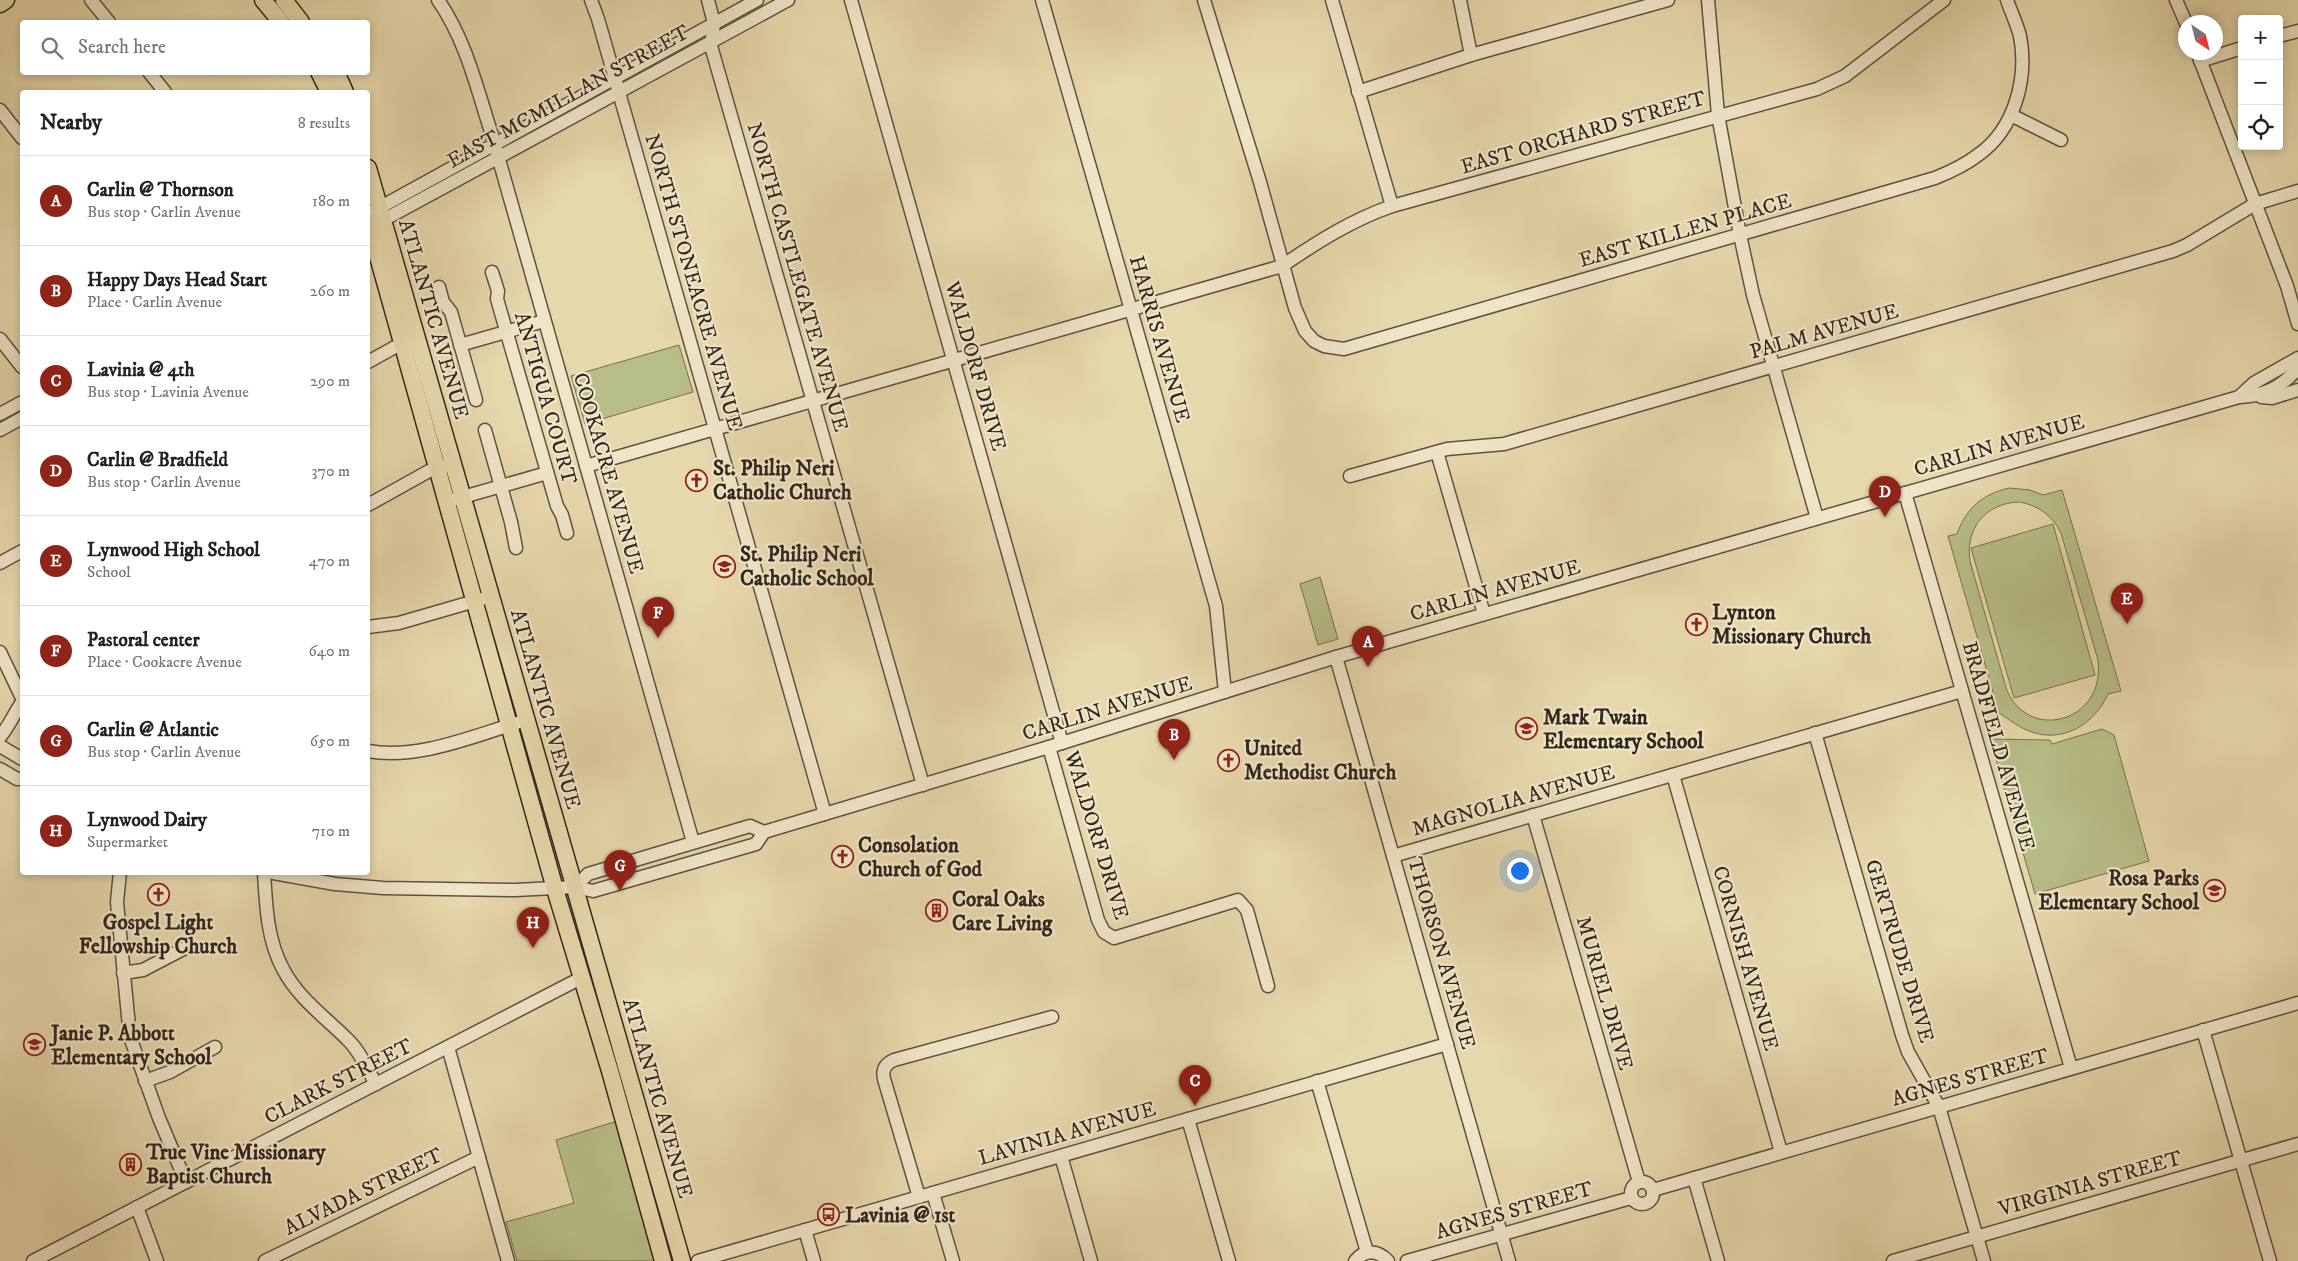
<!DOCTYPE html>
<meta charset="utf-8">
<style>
:root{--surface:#fff;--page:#f2f2f2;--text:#202124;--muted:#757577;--line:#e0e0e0;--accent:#8f2418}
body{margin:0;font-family:"IM FELL DW Pica",serif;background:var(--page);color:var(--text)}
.controls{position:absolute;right:15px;top:15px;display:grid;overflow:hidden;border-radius:5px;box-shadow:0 2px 8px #0003}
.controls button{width:45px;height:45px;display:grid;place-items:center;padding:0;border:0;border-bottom:1px solid var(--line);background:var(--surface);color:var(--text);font:25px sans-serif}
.compass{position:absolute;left:2178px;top:15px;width:45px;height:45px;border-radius:50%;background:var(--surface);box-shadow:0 2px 8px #0003;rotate:145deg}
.you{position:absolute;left:1519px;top:870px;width:18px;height:18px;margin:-12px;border:4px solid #fff;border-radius:50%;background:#1a73e8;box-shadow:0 0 0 8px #1a73e833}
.badge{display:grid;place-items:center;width:32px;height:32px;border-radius:50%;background:var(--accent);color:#fff;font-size:16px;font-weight:700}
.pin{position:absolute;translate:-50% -41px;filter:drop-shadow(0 1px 2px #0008)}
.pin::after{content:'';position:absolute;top:26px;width:18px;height:15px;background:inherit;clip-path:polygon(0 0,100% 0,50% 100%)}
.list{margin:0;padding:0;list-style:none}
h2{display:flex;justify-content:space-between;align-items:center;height:65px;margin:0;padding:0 20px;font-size:21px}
h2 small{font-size:16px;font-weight:400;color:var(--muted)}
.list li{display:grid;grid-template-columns:32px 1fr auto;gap:15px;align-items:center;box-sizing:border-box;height:90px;padding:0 20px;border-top:1px solid var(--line)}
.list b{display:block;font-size:19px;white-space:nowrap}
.list p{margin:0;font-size:16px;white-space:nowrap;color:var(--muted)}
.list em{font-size:16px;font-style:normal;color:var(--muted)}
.icon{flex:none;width:28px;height:28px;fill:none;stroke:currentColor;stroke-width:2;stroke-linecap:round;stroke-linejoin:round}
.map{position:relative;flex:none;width:2298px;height:1261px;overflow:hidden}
.search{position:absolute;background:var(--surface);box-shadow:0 2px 8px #0003;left:20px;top:20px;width:350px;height:55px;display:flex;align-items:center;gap:12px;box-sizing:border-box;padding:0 18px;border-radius:5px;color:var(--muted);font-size:19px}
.panel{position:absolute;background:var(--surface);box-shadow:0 2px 8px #0003;left:20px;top:90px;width:350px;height:785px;border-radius:5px}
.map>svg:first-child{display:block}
.green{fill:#b8be87;stroke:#747252;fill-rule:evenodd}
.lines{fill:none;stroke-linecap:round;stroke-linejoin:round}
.minor-casing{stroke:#5e5341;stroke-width:15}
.major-casing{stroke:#31271e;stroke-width:19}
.minor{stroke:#efe6c8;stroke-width:12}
.major{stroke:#e7d8ab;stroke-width:16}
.labels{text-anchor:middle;stroke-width:4.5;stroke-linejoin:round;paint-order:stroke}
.street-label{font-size:21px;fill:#31271e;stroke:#efe6c8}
.poi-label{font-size:21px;font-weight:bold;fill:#31271e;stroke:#efe6c8;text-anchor:start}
</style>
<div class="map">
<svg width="2298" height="1261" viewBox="0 0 2298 1261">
<rect width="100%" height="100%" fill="#e7d8ab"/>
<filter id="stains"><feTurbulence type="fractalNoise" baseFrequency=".004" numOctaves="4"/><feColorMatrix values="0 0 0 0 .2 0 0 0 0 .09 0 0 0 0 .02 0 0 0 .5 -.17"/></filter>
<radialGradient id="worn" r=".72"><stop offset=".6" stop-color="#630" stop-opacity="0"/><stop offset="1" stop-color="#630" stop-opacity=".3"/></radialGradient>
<g class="green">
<polygon points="679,345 693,392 585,424 571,376"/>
<path d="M2009,488L2030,490L2043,495L2062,490L2121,691L2108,694C2094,725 2062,744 2029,731C2018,727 2009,719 1999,713L1948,536L1957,534C1966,508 1983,494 2009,488ZM2019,502C2038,505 2052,515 2061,533L2098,660C2106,723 2027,743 2006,688L1970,561C1965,528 1986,503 2019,502Z"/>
<polygon points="2053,524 2095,675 2014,698 1971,548"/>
<polygon points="1320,577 1338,639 1318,645 1300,584"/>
<polygon points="2102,729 2114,735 2149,861 2035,894 1990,739 2050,740 2052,744"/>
<polygon points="617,1121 656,1261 517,1261 506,1222 574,1203 556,1140"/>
</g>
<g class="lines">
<defs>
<g id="minor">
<polyline points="91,0 109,22"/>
<path d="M438,0C466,40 477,89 492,135L693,842"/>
<polyline points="591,0 598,19 825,814"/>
<polyline points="708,0 714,23 711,46 923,785"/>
<polyline points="851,0 1062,743"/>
<polyline points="1042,0 1216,606 1225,692"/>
<path d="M1204,0L1260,182L1295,308L1305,331L1314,341L1324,346L1344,349L1935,178C1950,172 1965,165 1978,155C2015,129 2028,78 2020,36C2017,24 2011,12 2007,0"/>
<polyline points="1332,0 1392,206"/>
<polyline points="1460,0 1471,55"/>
<polyline points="1708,0 1718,115 1740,235 1753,295 1817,518"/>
<polyline points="2176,0 2186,23"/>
<polyline points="2279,36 2298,31"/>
<polyline points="2197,52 2287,286 2298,324"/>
<polyline points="2200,61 2242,48"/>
<polyline points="149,72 165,92"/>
<polyline points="1358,92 1471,55 1668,0"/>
<polyline points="0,110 22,138"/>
<polyline points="2011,115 2061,140"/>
<polyline points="368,214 757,0"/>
<polyline points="376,224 788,0"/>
<polyline points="492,272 498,291 497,299 557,506 562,515 567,533"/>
<polyline points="439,287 443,302 451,312 476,400"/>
<polyline points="0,339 22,367"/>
<polyline points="460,345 544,321"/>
<polyline points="368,362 395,347 410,343"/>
<polyline points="2239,397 2254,383 2298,358"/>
<polyline points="2261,397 2272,398 2298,390"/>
<polyline points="0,414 22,402"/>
<polyline points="0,430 22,418"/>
<polyline points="485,430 511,522 516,548"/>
<polyline points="1437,452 1484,614"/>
<path d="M586,466L1282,266C1317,242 1352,220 1392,206L1817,89L1845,76L1944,0"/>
<polyline points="1350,476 1447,449 1504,444 2173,251 2187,245 2255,204 2298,191"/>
<polyline points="1905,493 2071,1068"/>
<polyline points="456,499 547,473"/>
<polyline points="368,505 429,471 446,466"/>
<polyline points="0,563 22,551"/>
<polyline points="368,627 399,623 482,599"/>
<polyline points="0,652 22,698"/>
<polyline points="1336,657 1509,1261"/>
<polyline points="1815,733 1902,1035 1908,1052 1939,1107 1984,1261"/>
<path d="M0,737C9,726 14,714 22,702"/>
<polyline points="0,746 22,759"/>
<polyline points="1049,747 1098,920 1104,932 1114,938 1238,900 1247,910 1268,986"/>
<path d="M368,751C417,760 470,737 517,723"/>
<polyline points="0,769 17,779 22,779"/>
<polyline points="1673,775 1781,1152"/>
<polyline points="1533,815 1639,1182"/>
<polyline points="1393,856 1962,691"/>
<polyline points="120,872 117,902 130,1037 159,1118 186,1182"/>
<path d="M264,872C266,905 267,940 283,969C298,998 325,1017 347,1039C360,1051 367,1069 376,1084"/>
<polyline points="268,872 335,884 383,888 515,890 575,887 593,891 756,844 764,832"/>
<path d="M575,887L588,874L750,826L764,832L1049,747L1336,657L2239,397C2264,396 2282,387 2298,368"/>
<polyline points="123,973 143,970 187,947"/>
<polyline points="2203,1030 2270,1261"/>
<polyline points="448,1047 508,1261"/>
<polyline points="145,1081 170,1072 215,1047"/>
<polyline points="1317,1081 1367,1252"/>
<polyline points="1188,1119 1229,1261"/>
<polyline points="1061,1156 1091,1261"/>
<polyline points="1694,1178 1718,1261"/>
<circle cx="1642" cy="1193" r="11"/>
<polyline points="1653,1190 2298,1003"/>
<polyline points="933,1193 953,1261"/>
<path d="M919,1197L884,1079C882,1070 885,1064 894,1060L1052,1017"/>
<polyline points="137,1207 157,1261"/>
<polyline points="805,1230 814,1261"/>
<polyline points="33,1261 581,978"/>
<polyline points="265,1261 479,1157"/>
<polyline points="698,1261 1447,1044"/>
<path d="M1355,1261C1365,1249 1378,1250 1388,1261"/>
<polyline points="1407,1261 1631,1198"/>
<polyline points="1893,1261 2298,1144"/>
</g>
<g id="major">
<polyline points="263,0 281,22"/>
<polyline points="284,0 301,22"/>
<polyline points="0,4 6,0"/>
<polyline points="319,72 329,92"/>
<polyline points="336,72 345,92"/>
<polyline points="368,168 682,1261"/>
<polyline points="368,221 555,889 610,1071 663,1261"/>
</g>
</defs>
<use href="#minor" class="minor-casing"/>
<use href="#major" class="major-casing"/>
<use href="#minor" class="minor"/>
<use href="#major" class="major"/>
</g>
<defs>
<symbol id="church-ring" viewBox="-11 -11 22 22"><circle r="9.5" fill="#efe6c8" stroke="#8f2418" stroke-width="1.5"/><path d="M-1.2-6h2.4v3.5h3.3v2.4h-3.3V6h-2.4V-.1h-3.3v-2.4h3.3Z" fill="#8f2418"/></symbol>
<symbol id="school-ring" viewBox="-11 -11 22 22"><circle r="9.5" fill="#efe6c8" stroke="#8f2418" stroke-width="1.5"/><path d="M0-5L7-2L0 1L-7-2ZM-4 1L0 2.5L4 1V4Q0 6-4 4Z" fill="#8f2418"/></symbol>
<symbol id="building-ring" viewBox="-11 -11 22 22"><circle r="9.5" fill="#efe6c8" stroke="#8f2418" stroke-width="1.5"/><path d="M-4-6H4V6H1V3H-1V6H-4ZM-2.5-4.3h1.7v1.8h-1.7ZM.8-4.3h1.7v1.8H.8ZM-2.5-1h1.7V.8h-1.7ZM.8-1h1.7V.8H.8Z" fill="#8f2418"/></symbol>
<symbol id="bus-ring" viewBox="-11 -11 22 22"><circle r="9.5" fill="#efe6c8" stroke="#8f2418" stroke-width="1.5"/><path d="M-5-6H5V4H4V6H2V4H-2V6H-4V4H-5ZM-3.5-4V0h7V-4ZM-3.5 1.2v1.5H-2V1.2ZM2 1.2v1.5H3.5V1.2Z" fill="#8f2418"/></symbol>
</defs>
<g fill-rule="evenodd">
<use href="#church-ring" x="684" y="468" width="25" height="25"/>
<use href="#school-ring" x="712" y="554" width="25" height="25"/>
<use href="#church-ring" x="1684" y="612" width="25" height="25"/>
<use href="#school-ring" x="1514" y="716" width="25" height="25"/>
<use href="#church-ring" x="1216" y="748" width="25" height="25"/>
<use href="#church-ring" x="830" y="844" width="25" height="25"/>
<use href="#school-ring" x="2202" y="878" width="25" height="25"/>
<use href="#church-ring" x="146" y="882" width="25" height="25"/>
<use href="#building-ring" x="924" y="898" width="25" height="25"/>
<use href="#school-ring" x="22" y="1032" width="25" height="25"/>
<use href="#building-ring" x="118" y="1152" width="25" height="25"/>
<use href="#bus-ring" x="816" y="1202" width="25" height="25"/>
</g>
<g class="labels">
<g class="street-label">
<text transform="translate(568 96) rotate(-29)" y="7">EAST MCMILLAN STREET</text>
<text transform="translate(1583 132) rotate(-16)" y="7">EAST ORCHARD STREET</text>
<text transform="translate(1685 230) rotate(-16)" y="7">EAST KILLEN PLACE</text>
<text transform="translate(798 277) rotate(74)" y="7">NORTH CASTLEGATE AVENUE</text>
<text transform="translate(694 282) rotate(74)" y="7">NORTH STONEACRE AVENUE</text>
<text transform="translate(434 319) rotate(74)" y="7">ATLANTIC AVENUE</text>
<text transform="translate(1824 331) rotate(-16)" y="7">PALM AVENUE</text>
<text transform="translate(1160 339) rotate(74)" y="7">HARRIS AVENUE</text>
<text transform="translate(976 366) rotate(74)" y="7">WALDORF DRIVE</text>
<text transform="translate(546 398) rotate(74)" y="7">ANTIGUA COURT</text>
<text transform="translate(1999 445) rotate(-16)" y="7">CARLIN AVENUE</text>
<text transform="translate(609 473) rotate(74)" y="7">COOKACRE AVENUE</text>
<text transform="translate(1495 590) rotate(-16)" y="7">CARLIN AVENUE</text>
<text transform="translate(1107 708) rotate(-17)" y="7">CARLIN AVENUE</text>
<text transform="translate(546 709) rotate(74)" y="7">ATLANTIC AVENUE</text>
<text transform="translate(1999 746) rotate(74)" y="7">BRADFIELD AVENUE</text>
<text transform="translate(1513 800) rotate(-16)" y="7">MAGNOLIA AVENUE</text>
<text transform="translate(1097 835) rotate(73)" y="7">WALDORF DRIVE</text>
<text transform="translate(1900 951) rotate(73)" y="7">GERTRUDE DRIVE</text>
<text transform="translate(1442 953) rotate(74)" y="7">THORSON AVENUE</text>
<text transform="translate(1746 958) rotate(74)" y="7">CORNISH AVENUE</text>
<text transform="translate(1605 993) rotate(74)" y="7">MURIEL DRIVE</text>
<text transform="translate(1970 1077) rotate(-16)" y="7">AGNES STREET</text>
<text transform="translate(338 1081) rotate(-27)" y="7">CLARK STREET</text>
<text transform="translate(658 1098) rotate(74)" y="7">ATLANTIC AVENUE</text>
<text transform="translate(1067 1133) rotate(-16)" y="7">LAVINIA AVENUE</text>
<text transform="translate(2090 1183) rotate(-16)" y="7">VIRGINIA STREET</text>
<text transform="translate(363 1191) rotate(-26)" y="7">ALVADA STREET</text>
<text transform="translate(1514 1210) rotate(-16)" y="7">AGNES STREET</text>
</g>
<g class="poi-label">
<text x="713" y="475">St. Philip Neri<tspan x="713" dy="24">Catholic Church</tspan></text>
<text x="740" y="561">St. Philip Neri<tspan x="740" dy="24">Catholic School</tspan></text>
<text x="1712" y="619">Lynton<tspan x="1712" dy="24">Missionary Church</tspan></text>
<text x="1543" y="724">Mark Twain<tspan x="1543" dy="24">Elementary School</tspan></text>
<text x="1244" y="755">United<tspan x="1244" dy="24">Methodist Church</tspan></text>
<text x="858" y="852">Consolation<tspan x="858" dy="24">Church of God</tspan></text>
<text x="2199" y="885" text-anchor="end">Rosa Parks<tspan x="2199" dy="24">Elementary School</tspan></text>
<text x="952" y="906">Coral Oaks<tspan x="952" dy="24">Care Living</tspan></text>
<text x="158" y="929" text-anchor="middle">Gospel Light<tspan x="158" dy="24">Fellowship Church</tspan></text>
<text x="51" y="1040">Janie P. Abbott<tspan x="51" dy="24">Elementary School</tspan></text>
<text x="146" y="1159">True Vine Missionary<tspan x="146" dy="24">Baptist Church</tspan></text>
<text x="845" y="1222">Lavinia @ 1st</text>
</g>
</g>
<rect width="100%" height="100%" filter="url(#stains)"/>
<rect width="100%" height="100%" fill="url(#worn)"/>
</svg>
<div class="controls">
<button>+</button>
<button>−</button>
<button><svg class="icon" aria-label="locate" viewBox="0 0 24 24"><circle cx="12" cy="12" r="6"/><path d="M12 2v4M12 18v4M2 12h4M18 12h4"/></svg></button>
</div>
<svg class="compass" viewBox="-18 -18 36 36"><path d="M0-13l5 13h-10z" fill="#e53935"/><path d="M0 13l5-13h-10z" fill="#757577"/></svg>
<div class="you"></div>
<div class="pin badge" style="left:1368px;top:667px">A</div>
<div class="pin badge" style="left:1174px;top:760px">B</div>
<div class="pin badge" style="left:1195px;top:1106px">C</div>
<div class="pin badge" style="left:1885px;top:517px">D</div>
<div class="pin badge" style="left:2127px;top:624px">E</div>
<div class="pin badge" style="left:658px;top:638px">F</div>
<div class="pin badge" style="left:620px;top:891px">G</div>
<div class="pin badge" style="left:533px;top:948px">H</div>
<div class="search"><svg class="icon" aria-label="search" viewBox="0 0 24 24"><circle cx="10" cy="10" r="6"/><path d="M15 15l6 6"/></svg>Search here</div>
<section class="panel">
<h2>Nearby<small>8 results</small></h2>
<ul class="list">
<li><span class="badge">A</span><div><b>Carlin @ Thornson</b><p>Bus stop · Carlin Avenue</p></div><em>180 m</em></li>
<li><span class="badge">B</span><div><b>Happy Days Head Start</b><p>Place · Carlin Avenue</p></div><em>260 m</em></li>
<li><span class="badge">C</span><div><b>Lavinia @ 4th</b><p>Bus stop · Lavinia Avenue</p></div><em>290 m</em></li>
<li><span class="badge">D</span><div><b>Carlin @ Bradfield</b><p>Bus stop · Carlin Avenue</p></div><em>370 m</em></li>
<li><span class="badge">E</span><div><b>Lynwood High School</b><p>School</p></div><em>470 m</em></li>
<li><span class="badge">F</span><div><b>Pastoral center</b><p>Place · Cookacre Avenue</p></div><em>640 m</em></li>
<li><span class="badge">G</span><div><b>Carlin @ Atlantic</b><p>Bus stop · Carlin Avenue</p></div><em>650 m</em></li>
<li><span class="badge">H</span><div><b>Lynwood Dairy</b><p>Supermarket</p></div><em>710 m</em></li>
</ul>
</section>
</div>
